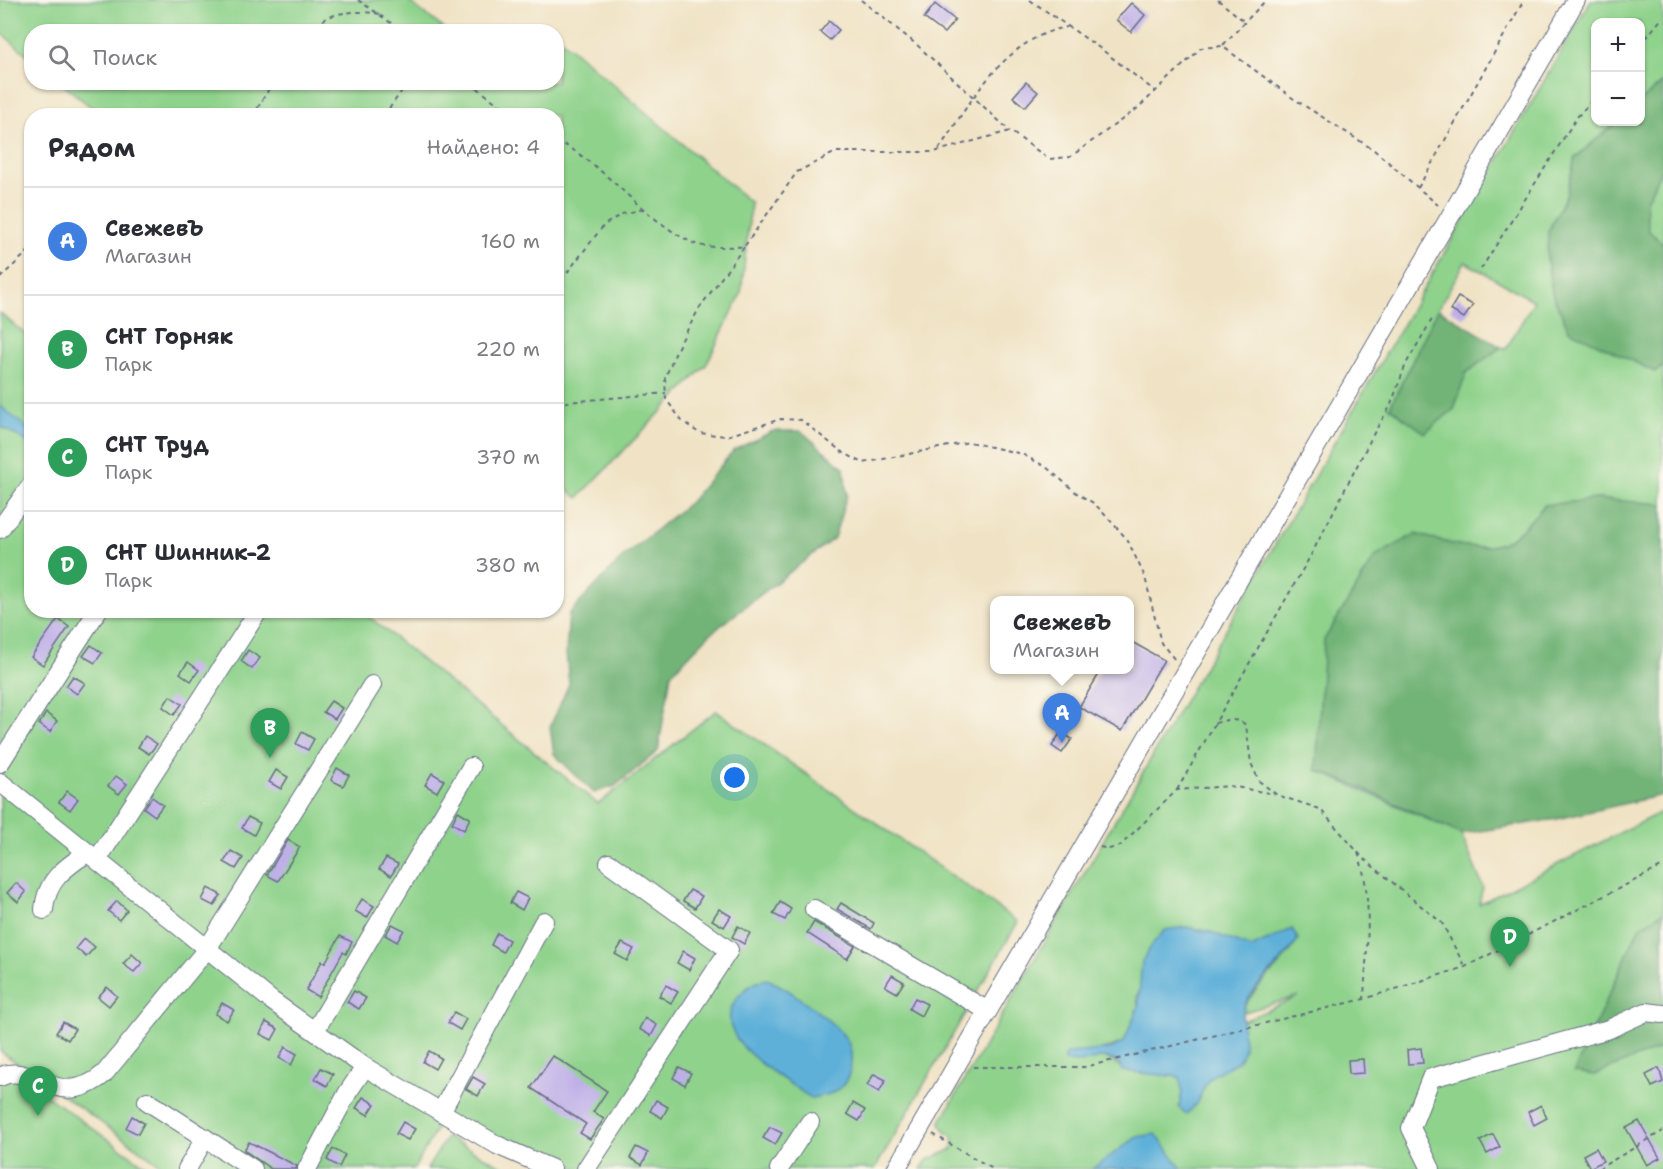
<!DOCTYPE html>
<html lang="ru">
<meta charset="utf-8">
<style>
:root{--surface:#fff;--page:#f2f2f3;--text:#2b2b33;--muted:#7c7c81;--line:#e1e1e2;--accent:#111827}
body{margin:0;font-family:"Shantell Sans",sans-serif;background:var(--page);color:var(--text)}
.controls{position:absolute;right:18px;top:18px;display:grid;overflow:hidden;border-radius:12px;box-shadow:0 2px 4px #0004}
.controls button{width:54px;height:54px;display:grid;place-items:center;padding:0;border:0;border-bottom:2px solid var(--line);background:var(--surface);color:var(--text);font:30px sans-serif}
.you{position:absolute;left:735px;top:778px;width:21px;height:21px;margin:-15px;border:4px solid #fff;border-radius:50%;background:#1a73e8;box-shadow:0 0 0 9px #1a73e833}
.badge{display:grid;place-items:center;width:39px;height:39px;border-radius:50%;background:var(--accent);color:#fff;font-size:20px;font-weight:700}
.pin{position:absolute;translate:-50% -50px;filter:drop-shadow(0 2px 3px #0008)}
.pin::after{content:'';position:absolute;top:32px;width:21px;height:18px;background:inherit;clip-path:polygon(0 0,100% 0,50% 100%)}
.popup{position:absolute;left:990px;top:596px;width:144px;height:78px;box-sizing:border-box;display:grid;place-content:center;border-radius:12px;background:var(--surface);filter:drop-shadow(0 2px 4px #0005);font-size:20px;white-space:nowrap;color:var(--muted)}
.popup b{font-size:22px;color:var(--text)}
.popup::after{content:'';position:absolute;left:50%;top:100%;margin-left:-12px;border:12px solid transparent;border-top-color:var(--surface)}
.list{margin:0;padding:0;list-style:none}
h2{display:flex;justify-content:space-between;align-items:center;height:78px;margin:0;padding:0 24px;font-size:26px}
h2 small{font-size:20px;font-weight:400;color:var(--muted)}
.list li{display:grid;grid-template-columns:39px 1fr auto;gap:18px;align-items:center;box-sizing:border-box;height:108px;padding:0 24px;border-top:2px solid var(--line)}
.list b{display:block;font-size:22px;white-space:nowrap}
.list p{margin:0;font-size:20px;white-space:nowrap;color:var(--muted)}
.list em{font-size:20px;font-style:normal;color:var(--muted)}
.icon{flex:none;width:33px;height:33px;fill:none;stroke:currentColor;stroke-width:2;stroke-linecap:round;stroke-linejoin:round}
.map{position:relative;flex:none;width:1663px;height:1169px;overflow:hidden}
.search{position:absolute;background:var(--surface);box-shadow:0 2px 4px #0004;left:24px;top:24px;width:540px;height:66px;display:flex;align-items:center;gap:15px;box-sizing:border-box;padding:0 21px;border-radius:24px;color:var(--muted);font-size:22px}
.panel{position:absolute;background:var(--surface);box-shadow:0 2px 4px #0004;left:24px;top:108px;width:540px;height:510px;border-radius:24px}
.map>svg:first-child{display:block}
.green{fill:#8ed28b;stroke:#548074;stroke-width:1.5;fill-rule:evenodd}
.forest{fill:#72b477;stroke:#46726a;stroke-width:1.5}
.water{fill:#5eb0d9;stroke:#3c709c;stroke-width:1.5}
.building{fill:#bfafe8}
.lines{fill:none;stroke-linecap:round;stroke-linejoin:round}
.minor-casing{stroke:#666e82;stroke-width:20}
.path{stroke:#666e82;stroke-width:2;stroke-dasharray:4.5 4.5;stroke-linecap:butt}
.minor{stroke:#fff;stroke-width:18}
</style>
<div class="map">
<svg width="1663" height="1169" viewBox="0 0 1663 1169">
<rect width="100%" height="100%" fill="#fbf7ec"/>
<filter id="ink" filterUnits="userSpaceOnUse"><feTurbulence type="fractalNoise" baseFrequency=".0167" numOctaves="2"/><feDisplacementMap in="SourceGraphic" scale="12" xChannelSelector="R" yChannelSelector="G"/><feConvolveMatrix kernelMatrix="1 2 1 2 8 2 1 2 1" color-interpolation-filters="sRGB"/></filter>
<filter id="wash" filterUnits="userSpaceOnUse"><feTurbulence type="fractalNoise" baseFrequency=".008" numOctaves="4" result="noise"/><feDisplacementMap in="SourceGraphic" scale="24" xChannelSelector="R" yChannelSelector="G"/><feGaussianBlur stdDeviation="1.35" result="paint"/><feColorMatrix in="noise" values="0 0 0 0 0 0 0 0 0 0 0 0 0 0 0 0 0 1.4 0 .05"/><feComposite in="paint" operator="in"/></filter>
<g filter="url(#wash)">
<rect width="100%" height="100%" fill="#f0e3c5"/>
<g class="green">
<polygon points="0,0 407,0 447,31 32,32 31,58 0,32"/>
<path d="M1591,0H1663V82L1641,101L1640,22H1596V122H1617L1575,158L1567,193L1548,232L1547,261L1553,296L1655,372L1663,366V504L1545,505C1533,517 1516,539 1499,544C1472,553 1441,541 1415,534L1316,770L1461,834L1483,887L1479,904L1663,811V1169H921L927,1160L953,1149V1136L946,1133L940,1123L954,1098ZM1465,262L1534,301L1506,349L1501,347L1466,373L1454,409L1405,419L1390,407L1438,309ZM1186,927L1210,932L1251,948L1292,930L1298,940C1282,967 1255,984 1241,1013L1299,996L1129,1072L1097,1052L1124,1042L1138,1007L1137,995Z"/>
<polygon points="557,36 751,203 741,294 706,365 578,498 557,481 556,116 101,115 61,83 556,82"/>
<polygon points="1663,166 1663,244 1648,230 1646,201"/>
<polygon points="0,313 31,339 32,610 362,611 598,804 716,711 1018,922 875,1169 580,1169 441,1121 414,1169 167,1169 0,1051"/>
<polygon points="0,1063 150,1169 0,1169"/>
<polygon points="447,1137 507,1169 427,1169"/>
</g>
<g class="forest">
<polygon points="1663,82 1663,166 1646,201 1648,230 1663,244 1663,366 1655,372 1569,330 1553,296 1547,261 1548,232 1567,193 1575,158 1617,122 1640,122 1641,101"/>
<polygon points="1438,309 1501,347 1466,373 1454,409 1425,433 1390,407"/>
<polygon points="773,431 801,431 844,468 847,495 834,538 710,634 671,674 658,751 615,786 594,793 554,754 550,727 569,684 566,652 569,614 621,559 690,502 734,450"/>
<path d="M1597,499L1663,504V795L1557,819L1461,834L1357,786L1316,770L1324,640L1375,557L1415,534C1441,541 1472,552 1499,544C1516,539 1533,517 1545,505Z"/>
<polygon points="1663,912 1663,1047 1594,1075 1574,1072 1639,928"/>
</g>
<g class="water">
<polygon points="0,406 31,431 31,444 0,426"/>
<path d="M1186,927L1210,932L1251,948L1292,929L1298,939C1284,963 1262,976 1248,999C1237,1016 1245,1029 1244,1047C1242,1065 1227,1066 1215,1074C1201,1083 1202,1104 1186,1114L1179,1107L1182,1091L1180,1077L1122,1071L1119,1063L1106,1057L1081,1062L1064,1061V1056L1070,1053L1110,1049L1124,1042L1138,1007L1142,961L1154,942L1165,930Z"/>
<path d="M766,979C785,985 830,1019 844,1036C855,1049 853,1075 841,1087C834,1095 820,1096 811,1098C785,1079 711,1041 734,1003C741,990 752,983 766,979Z"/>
<polygon points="1156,1134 1182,1169 1092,1169 1137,1137"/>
</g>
<g id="blocks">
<g class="building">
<polygon points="1131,3 1145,15 1131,32 1116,20"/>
<polygon points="935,4 955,20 944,33 924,18"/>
<polygon points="829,21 839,30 830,40 820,32"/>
<polygon points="1026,82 1038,92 1025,107 1013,97"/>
<polygon points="1458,297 1473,305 1464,318 1450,310"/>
<polygon points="58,619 69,627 43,665 31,657"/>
<polygon points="1130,641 1164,660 1122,731 1079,707 1102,669 1130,669"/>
<polygon points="91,645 102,653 95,663 83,656"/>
<polygon points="248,650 260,658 252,669 241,661"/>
<polygon points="188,662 199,670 191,681 180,673"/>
<polygon points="73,676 85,683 77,694 66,686"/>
<polygon points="170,696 182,704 174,715 163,707"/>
<polygon points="331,701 342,708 335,719 323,712"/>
<polygon points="46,713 57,721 50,732 39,724"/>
<polygon points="302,732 314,739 308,750 296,744"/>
<polygon points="1061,732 1072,739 1062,753 1052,746"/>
<polygon points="145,736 157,744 149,754 138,747"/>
<polygon points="337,768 349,775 343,786 331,780"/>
<polygon points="276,770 288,777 281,789 269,782"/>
<polygon points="432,773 444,780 437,792 425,785"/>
<polygon points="116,776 127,784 119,794 108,786"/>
<polygon points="67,791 78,799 70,810 59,802"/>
<polygon points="152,797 163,805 155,816 144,808"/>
<polygon points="458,811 470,818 464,830 452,823"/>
<polygon points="248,817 260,823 254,835 242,828"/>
<polygon points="288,840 300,847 278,881 267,875"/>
<polygon points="231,851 243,858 236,869 224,862"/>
<polygon points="386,858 398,864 391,876 379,869"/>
<polygon points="16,883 26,892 18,902 7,893"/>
<polygon points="208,888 221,895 214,906 202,900"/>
<polygon points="690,890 702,896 695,908 683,901"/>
<polygon points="516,892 528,898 522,910 510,903"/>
<polygon points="362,899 374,906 367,918 355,911"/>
<polygon points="117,901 127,910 119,920 108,911"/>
<polygon points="780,902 791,909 785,920 773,914"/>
<polygon points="841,903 874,923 871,929 837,909"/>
<polygon points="719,909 731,916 724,927 712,920"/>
<polygon points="814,922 855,946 847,959 807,933"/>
<polygon points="392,924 404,930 397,942 385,935"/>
<polygon points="738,926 750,933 744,944 732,937"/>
<polygon points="497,933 509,940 503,952 491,945"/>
<polygon points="340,936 352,942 346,954 343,952 318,997 306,990 322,961 325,963"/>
<polygon points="84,938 95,947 86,957 76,948"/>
<polygon points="622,943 634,949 627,961 615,954"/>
<polygon points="683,951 695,958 689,970 677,963"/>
<polygon points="132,954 142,963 134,972 123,964"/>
<polygon points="892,975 904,982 897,993 885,986"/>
<polygon points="666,985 678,992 671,1003 659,996"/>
<polygon points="107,987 117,996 109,1006 98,997"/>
<polygon points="354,991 366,998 359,1009 347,1002"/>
<polygon points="915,998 927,1004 921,1016 909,1009"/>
<polygon points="222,1003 234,1010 227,1021 215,1014"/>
<polygon points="454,1012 466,1019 460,1030 448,1023"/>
<polygon points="645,1018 657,1025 651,1036 639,1029"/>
<polygon points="63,1022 75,1029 68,1040 56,1033"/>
<polygon points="266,1022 278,1029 272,1040 260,1034"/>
<polygon points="285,1047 297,1054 291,1065 279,1058"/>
<polygon points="1421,1048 1423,1063 1408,1064 1407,1050"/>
<polygon points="429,1051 441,1058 435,1069 423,1062"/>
<polygon points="553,1056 607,1091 593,1112 604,1119 590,1139 580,1133 586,1124 531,1088"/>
<polygon points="1363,1059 1364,1073 1349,1074 1348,1060"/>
<polygon points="679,1067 691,1073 685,1085 673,1078"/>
<polygon points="321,1068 333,1074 327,1086 315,1079"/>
<polygon points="1659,1068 1663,1082 1652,1087 1646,1075"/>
<polygon points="874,1074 886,1080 879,1092 867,1085"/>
<polygon points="473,1077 485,1084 478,1096 466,1089"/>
<polygon points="363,1097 375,1104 368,1115 356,1108"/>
<polygon points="656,1100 668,1107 662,1118 650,1111"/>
<polygon points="853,1103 865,1110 859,1121 847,1114"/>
<polygon points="1541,1105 1547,1118 1534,1125 1528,1112"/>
<polygon points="132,1116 144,1123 138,1134 126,1128"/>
<polygon points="1639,1121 1660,1158 1647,1165 1626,1128"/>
<polygon points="403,1122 415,1129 408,1140 396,1134"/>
<polygon points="770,1127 782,1133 775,1145 763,1138"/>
<polygon points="1493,1134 1500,1147 1487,1154 1480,1141"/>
<polygon points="249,1142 297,1166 296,1169 271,1169 244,1150"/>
<polygon points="636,1147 648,1153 642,1165 630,1158"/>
<polygon points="1596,1148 1603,1161 1590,1168 1583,1155"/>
<polygon points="333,1149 345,1155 339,1167 327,1160"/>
</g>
</g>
</g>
<g filter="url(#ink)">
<use href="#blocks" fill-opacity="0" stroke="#666e82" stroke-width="1.5"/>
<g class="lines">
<defs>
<g id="minor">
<polyline points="0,529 32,484"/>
<polyline points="0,763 98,610"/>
<polyline points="0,782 272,1001 365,1067 497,1145 552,1169"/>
<polyline points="97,860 259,610"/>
<polyline points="814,909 988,1011"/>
<path d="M44,910C46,881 64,868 87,853"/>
<polyline points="315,1031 471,767"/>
<path d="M0,1077C33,1060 57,1113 104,1074L207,949L372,685"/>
<polyline points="147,1101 253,1169"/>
<polyline points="441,1112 544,921"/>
<polyline points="187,1169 205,1138"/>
<polyline points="307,1169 348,1092 365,1067"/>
<polyline points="586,1169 729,950 609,863"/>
<polyline points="779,1169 810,1122"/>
<polyline points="896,1169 1576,0"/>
<polyline points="1431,1169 1411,1128 1431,1078 1609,1029 1646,1012 1663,1014"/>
</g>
</defs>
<use href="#minor" class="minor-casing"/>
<g class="path">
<polyline points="358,0 404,32"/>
<polyline points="861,0 916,44 1010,131"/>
<polyline points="1030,0 1101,49 1156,92"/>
<polyline points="1218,0 1244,21"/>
<path d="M309,32C327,10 356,10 380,14"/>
<polyline points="1223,45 1266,0"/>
<polyline points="1640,45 1663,17"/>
<polyline points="470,82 513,116"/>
<polyline points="253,116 273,82"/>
<polyline points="384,116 408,82"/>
<path d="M556,140C607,166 641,218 693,243C706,249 729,246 744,247L797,172L836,152H934L1010,131L1049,159L1070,157L1138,108L1201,48L1222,46L1294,99L1374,150L1438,205"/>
<path d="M939,149C971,101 1005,38 1067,27"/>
<polyline points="1418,188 1524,0"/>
<polyline points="744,247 700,307 678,347 665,378 666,399 682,421 699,433 727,436 781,419 801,420 842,452 863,463 969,442 1022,454 1046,467 1078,494 1095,504 1127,539 1145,577 1161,643 1175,660"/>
<polyline points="1481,269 1577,117 1596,96"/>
<polyline points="0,278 32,248"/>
<polyline points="556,287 604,225 622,214 644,209"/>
<polyline points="556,403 666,393"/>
<path d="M1215,723C1227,720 1235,717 1246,725L1251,763L1259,781L1277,795L1320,809L1364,859L1442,923L1465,967"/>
<polyline points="1177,790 1311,555 1375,431 1390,407 1406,364 1434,316"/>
<polyline points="1100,847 1109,849 1120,846 1177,790 1230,786 1274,794"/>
<path d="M1358,853C1374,899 1366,950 1364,999"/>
<polyline points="973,1067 1085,1067 1364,999 1465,967 1663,866"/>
<polyline points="933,1134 993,1169"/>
<polyline points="1598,1169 1663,1131"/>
</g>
<use href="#minor" class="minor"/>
</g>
</g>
</svg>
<div class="controls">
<button>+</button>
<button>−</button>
</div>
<div class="you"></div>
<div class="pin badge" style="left:1062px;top:743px;background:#3f7fe0">A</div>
<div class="popup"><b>СвежевЪ</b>Магазин</div>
<div class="pin badge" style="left:270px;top:758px;background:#2e9e5b">B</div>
<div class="pin badge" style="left:38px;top:1116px;background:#2e9e5b">C</div>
<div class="pin badge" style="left:1510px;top:967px;background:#2e9e5b">D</div>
<div class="search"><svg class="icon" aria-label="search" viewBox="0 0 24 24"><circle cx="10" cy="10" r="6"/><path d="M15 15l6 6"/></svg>Поиск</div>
<section class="panel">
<h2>Рядом<small>Найдено: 4</small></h2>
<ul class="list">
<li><span class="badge" style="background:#3f7fe0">A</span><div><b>СвежевЪ</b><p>Магазин</p></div><em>160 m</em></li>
<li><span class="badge" style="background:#2e9e5b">B</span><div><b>СНТ Горняк</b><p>Парк</p></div><em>220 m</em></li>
<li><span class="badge" style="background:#2e9e5b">C</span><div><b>СНТ Труд</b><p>Парк</p></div><em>370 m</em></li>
<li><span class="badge" style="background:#2e9e5b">D</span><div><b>СНТ Шинник-2</b><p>Парк</p></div><em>380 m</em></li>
</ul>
</section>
</div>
